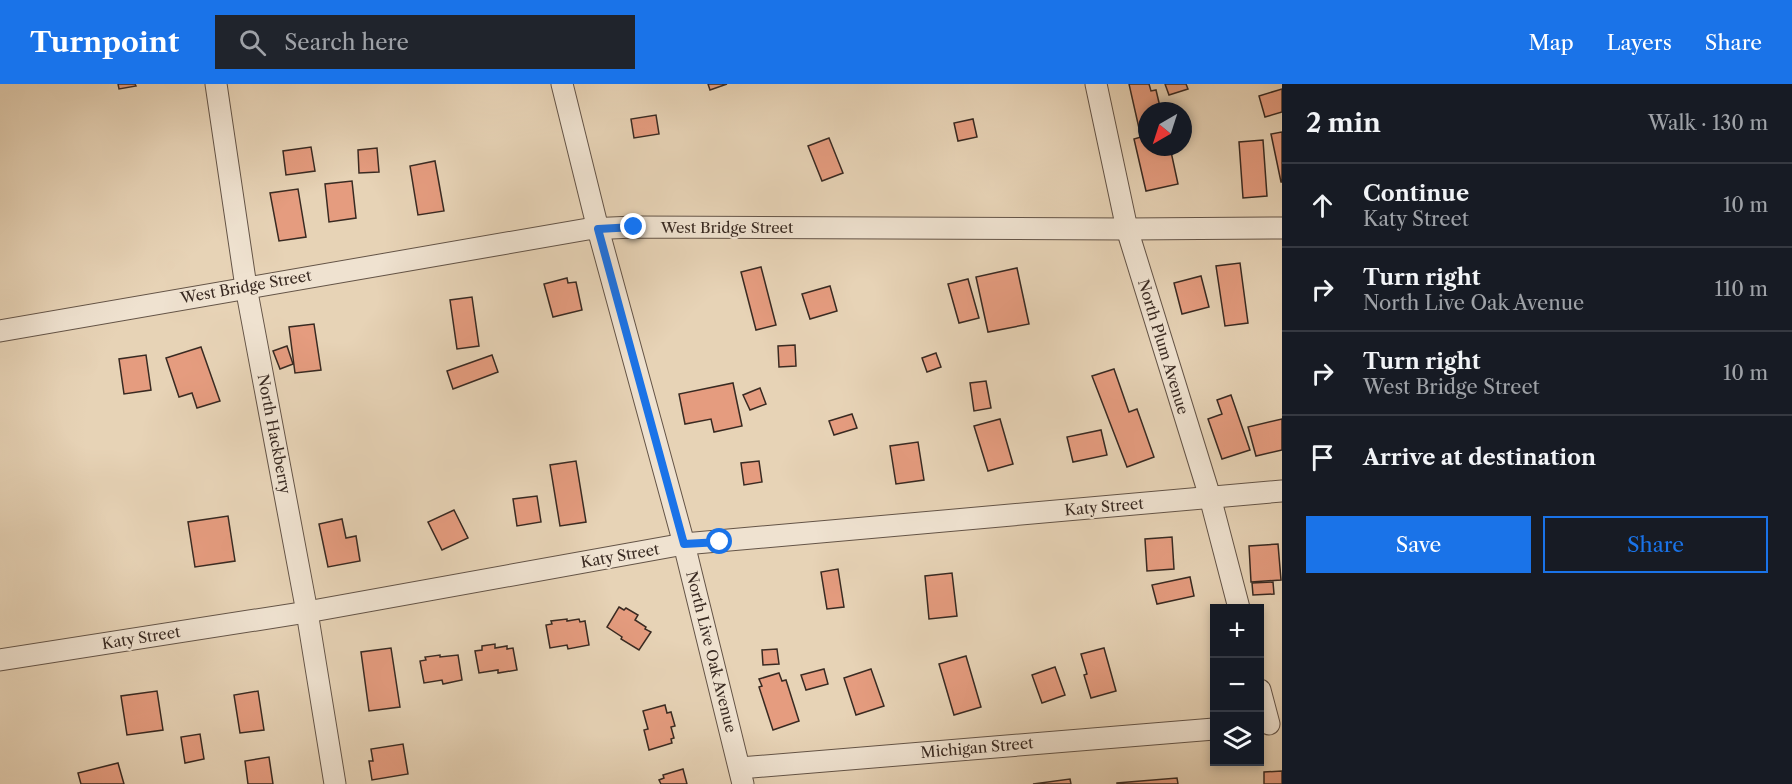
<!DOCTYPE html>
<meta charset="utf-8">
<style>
:root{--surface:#171b24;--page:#20242c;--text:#f1f3f6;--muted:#9ea1a6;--line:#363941;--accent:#1a73e8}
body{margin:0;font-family:"Libre Caslon Text",serif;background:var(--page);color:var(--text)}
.controls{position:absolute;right:18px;bottom:18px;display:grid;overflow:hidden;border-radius:0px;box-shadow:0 3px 9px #0003}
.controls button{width:54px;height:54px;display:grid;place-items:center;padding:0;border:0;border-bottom:2px solid var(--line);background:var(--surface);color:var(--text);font:30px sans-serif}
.compass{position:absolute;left:1138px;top:18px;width:54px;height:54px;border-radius:50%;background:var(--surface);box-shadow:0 3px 9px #0003;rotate:219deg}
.stop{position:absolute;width:18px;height:18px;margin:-14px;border:4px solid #1a73e8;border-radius:50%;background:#fff}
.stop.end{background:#1a73e8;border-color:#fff;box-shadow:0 2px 6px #0008}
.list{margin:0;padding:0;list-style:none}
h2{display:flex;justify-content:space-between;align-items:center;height:78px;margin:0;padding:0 24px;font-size:26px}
h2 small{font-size:20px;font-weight:400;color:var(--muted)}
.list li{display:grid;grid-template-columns:39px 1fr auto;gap:18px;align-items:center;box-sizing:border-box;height:84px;padding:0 24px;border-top:2px solid var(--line)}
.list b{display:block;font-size:22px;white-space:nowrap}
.list p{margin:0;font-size:20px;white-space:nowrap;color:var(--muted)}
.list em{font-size:20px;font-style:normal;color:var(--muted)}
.actions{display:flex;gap:12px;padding:18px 24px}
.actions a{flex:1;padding:14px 0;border:2px solid var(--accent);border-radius:0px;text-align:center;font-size:21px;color:var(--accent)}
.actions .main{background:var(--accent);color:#fff}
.icon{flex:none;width:33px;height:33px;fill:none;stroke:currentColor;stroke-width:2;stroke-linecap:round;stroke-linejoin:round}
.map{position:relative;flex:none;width:1282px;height:700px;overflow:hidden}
header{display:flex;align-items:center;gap:36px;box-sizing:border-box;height:84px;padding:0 30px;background:var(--accent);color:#fff}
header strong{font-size:28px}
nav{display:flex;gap:33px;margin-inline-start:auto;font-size:21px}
.search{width:420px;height:54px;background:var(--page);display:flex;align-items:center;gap:15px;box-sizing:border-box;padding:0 21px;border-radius:0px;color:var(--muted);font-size:22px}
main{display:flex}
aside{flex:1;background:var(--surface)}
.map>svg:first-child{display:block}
.building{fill:#e59c7f;stroke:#392a22;stroke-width:1.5}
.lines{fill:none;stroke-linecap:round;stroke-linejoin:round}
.street-casing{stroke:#645447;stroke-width:23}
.street{stroke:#efe2d0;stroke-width:21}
.route{stroke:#1a73e8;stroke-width:8}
.labels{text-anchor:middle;stroke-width:4.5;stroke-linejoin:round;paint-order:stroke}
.street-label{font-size:15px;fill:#392a22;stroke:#efe2d0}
</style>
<header>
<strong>Turnpoint</strong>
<div class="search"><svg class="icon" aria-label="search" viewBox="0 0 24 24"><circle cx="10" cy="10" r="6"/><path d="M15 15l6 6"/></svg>Search here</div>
<nav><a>Map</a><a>Layers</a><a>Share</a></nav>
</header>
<main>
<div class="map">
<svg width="1282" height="700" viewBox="0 0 1282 700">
<rect width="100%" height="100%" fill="#e7d3b6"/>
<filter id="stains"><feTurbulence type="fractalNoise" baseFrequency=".00333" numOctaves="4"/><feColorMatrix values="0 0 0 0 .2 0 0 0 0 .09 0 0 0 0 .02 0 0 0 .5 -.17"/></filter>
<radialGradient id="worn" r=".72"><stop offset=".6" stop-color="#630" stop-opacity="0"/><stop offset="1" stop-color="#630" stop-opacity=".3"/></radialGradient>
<g class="building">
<polygon points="118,0 135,0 136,2 119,5"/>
<polygon points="708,0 727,0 710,6"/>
<polygon points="1129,0 1149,0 1151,7 1156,6 1161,27 1147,27 1147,63 1170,63 1178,100 1146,107 1134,55 1141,53"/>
<polygon points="1165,0 1186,0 1188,5 1169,11"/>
<polygon points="1282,5 1282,28 1265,33 1259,12"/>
<polygon points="656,31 659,50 634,54 631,35"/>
<polygon points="973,35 977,53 958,57 954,39"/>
<polygon points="1282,48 1282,98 1281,98 1271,50"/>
<polygon points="829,54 843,89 822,97 808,62"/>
<polygon points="1263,56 1267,112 1243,114 1239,58"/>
<polygon points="311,63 315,87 286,91 283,67"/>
<polygon points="377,64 379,88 359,89 358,66"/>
<polygon points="435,77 444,127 418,131 410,82"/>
<polygon points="352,97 356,134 329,138 325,100"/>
<polygon points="298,105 306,153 279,157 270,109"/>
<polygon points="1240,179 1248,239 1225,242 1216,182"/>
<polygon points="761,183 776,241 756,246 741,188"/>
<polygon points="1017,184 1029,240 988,248 976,193"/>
<polygon points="1201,192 1209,223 1182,230 1174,199"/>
<polygon points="567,194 568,199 576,198 582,226 553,233 544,200"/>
<polygon points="968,195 979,234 959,239 948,200"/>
<polygon points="830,202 837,227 810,235 802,210"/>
<polygon points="472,213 479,262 457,265 450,216"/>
<polygon points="314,240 321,286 295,289 289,243"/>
<polygon points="795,261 796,282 779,283 778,262"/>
<polygon points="287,262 293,280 280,285 273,267"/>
<polygon points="201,263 220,317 197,324 192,309 179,313 166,274"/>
<polygon points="936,269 941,283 927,288 922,274"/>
<polygon points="146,271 151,306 124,310 119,275"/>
<polygon points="492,271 498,288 453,305 447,287"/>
<polygon points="1114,285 1129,328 1137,325 1154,373 1127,383 1092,292"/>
<polygon points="986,297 991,324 974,327 970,299"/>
<polygon points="733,299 742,342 714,348 711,335 685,340 679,310"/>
<polygon points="760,304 766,320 750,326 743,311"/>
<polygon points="1231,311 1250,366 1222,375 1208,335 1222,330 1217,316"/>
<polygon points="852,330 857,344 834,351 829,337"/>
<polygon points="1000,335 1013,380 988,387 974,342"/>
<polygon points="1282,335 1282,366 1256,372 1248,343"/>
<polygon points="1101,346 1107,371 1073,378 1067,353"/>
<polygon points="918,358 924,396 896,400 890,362"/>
<polygon points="576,377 586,438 560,442 550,381"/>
<polygon points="759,377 762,398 744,401 741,379"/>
<polygon points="537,412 541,438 517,442 513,415"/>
<polygon points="454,426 468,454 442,466 428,438"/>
<polygon points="228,432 235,477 195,483 188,438"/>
<polygon points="342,435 346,454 356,452 360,477 328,483 319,440"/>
<polygon points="1172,453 1174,485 1147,487 1145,455"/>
<polygon points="1278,460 1281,496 1251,498 1249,462"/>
<polygon points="838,485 844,523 827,525 821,488"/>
<polygon points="952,489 957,532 929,535 925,492"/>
<polygon points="1190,493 1194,512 1157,520 1152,501"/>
<polygon points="1273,498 1274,510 1253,511 1252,499"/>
<polygon points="619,523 624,526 626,524 638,531 635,536 646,543 645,545 651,548 639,566 621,555 622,553 607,543"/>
<polygon points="567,535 567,537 579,535 580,538 585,537 589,561 568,565 567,561 550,564 546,541 552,540 551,537"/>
<polygon points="495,560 495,564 507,562 507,565 513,564 517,586 498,589 498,586 479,589 475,567 482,566 482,562"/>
<polygon points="391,564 400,623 369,627 361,568"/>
<polygon points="1104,564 1116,607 1091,614 1084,591 1087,590 1081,570"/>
<polygon points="777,565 779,580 763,581 762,566"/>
<polygon points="440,571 440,573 458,571 462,596 443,600 442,596 424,599 420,577 426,576 425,573"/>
<polygon points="966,572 981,623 954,631 939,580"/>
<polygon points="1055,583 1065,611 1042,619 1032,591"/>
<polygon points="824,585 828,600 806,606 801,591"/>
<polygon points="871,585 884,622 856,631 844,594"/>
<polygon points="779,589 782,597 786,596 799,637 773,646 759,603 762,602 759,595"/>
<polygon points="157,607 163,646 127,651 121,612"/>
<polygon points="258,607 264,646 240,649 234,611"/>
<polygon points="665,621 667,629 671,628 675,642 671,643 674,654 671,655 672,659 649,666 644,646 648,645 643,627"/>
<polygon points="200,650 204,675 185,679 181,653"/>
<polygon points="403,660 408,690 372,696 369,677 373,677 371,665"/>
<polygon points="269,673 273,700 248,700 245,677"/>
<polygon points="118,679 124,700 81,700 78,689"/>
<polygon points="683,685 687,700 661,700 659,696 664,694 663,691"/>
<polygon points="1282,687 1282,700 1264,700 1264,688"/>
<polygon points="1177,694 1178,700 1117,700 1117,699"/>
<polygon points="1070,695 1071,700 1033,700"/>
</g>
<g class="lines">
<defs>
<g id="street">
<polyline points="216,0 246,203 307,528 335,700"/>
<polyline points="562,0 598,145 684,460 743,700"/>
<polyline points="1096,0 1127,145 1210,413 1239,524"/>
<polyline points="0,247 588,145 634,143 1127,145 1282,144"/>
<polyline points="0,576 307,528 684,460 1282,407"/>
<polyline points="1260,606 1269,640"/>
<polyline points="740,684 1214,645"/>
</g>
</defs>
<use href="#street" class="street-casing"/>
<use href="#street" class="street"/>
</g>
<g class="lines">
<polyline class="route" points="634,143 598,145 684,460 720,458"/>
</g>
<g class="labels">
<g class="street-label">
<text x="727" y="149">West Bridge Street</text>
<text transform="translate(246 203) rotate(-10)" y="5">West Bridge Street</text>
<text transform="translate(1163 263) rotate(73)" y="5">North Plum Avenue</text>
<text transform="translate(274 350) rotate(79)" y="5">North Hackberry</text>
<text transform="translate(1104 423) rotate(-5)" y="5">Katy Street</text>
<text transform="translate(620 472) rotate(-10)" y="5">Katy Street</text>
<text transform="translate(141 554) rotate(-9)" y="5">Katy Street</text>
<text transform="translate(711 568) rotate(76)" y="5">North Live Oak Avenue</text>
<text transform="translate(977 664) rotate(-5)" y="5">Michigan Street</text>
</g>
</g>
<rect width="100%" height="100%" filter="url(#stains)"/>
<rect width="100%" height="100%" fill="url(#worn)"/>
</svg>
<div class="controls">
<button>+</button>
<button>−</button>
<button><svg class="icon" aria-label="layers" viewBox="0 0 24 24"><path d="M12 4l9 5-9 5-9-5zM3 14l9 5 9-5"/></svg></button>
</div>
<svg class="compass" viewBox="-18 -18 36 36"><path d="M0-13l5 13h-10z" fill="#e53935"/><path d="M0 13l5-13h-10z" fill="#9ea1a6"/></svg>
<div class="stop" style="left:720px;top:458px"></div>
<div class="stop end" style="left:634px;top:143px"></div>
</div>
<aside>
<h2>2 min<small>Walk · 130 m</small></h2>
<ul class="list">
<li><svg class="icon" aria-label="ahead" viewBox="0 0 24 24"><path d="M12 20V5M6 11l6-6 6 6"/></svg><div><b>Continue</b><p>Katy Street</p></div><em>10 m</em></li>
<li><svg class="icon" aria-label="right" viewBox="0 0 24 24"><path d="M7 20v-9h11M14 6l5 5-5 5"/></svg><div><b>Turn right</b><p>North Live Oak Avenue</p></div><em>110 m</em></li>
<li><svg class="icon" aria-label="right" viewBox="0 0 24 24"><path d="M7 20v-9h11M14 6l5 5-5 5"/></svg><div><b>Turn right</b><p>West Bridge Street</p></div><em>10 m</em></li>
<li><svg class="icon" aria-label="arrive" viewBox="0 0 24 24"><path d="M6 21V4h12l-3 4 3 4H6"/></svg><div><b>Arrive at destination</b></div></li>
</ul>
<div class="actions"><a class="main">Save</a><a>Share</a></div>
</aside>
</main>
